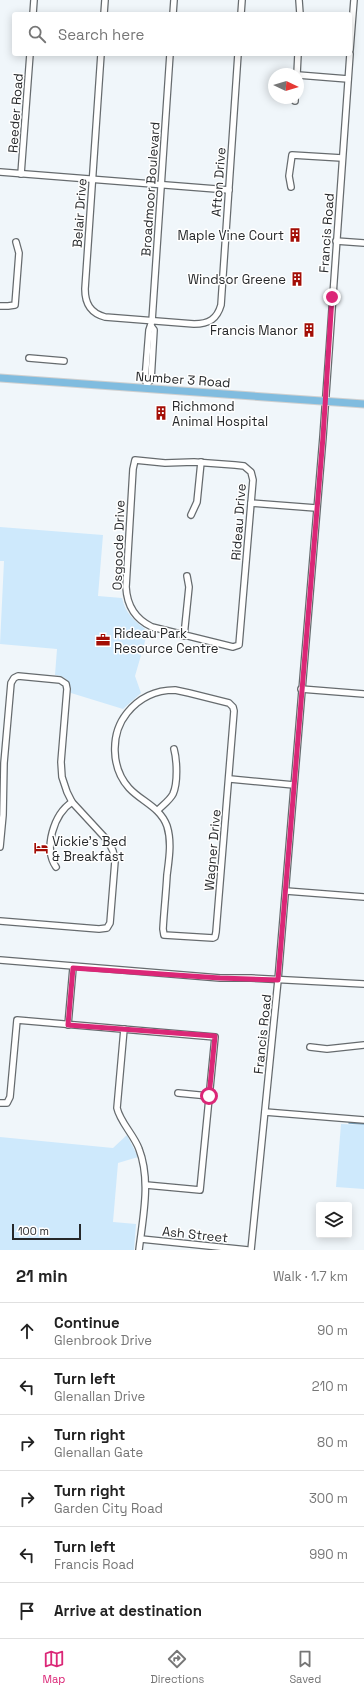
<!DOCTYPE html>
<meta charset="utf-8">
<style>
:root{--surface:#fff;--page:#f2f2f2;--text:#222;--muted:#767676;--line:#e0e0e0;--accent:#db2777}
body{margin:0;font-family:"Space Grotesk",sans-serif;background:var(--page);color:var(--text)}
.controls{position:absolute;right:12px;bottom:12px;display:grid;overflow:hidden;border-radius:4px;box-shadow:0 2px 10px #0003}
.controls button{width:36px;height:36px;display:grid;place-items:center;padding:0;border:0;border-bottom:1px solid var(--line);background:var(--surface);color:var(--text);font:20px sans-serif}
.compass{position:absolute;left:268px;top:68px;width:36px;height:36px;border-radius:50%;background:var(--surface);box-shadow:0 2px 10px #0003;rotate:94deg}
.scale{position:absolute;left:12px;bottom:10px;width:69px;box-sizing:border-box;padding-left:4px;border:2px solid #26282a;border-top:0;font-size:11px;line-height:14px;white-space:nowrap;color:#26282a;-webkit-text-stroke:3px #fff;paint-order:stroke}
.stop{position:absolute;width:12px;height:12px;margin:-9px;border:3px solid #db2777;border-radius:50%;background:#fff}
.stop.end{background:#db2777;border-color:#fff;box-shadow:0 1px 4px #0008}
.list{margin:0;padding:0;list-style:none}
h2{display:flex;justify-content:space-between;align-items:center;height:52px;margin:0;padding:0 16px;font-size:17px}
h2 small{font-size:13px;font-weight:400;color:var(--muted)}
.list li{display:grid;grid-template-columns:26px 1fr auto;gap:12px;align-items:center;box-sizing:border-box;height:56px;padding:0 16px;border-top:1px solid var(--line)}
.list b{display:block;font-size:15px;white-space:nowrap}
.list p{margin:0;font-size:13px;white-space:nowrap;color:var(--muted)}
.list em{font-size:13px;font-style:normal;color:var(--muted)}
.icon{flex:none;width:22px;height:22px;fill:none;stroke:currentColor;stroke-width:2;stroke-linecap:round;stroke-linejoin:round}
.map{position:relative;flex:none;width:364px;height:1250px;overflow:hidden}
.search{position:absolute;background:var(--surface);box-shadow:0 2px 10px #0003;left:12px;right:12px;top:12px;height:44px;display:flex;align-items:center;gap:10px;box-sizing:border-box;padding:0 14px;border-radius:4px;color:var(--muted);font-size:15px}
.sheet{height:388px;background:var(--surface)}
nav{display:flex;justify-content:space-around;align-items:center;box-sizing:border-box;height:56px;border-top:1px solid var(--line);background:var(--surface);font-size:11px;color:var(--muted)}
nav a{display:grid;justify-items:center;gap:2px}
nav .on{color:var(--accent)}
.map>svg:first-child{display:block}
.green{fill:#cee9fc}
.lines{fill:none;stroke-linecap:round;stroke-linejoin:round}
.stream{stroke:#749ebb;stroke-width:1.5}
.minor-casing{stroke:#666b6e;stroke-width:8}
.major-casing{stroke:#cfd0d0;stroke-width:9}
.minor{stroke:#fff;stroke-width:5.5}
.major{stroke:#80bcdf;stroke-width:7}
.route{stroke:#db2777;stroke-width:5}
.labels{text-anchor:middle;stroke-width:3;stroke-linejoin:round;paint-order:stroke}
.street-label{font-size:13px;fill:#26282a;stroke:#fff}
.poi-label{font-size:13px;fill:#26282a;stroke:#fff;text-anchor:end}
</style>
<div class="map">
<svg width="364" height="1250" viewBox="0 0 364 1250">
<rect width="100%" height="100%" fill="#f0f6fa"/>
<g class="green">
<path d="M0,527L103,535L98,596L122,598C125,613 135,622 148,631L135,676L141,693L123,709L71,693C71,682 66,676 55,675L57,649L0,644L4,561H0Z"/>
<polygon points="341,1124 364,1125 364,1189 336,1187"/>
<polygon points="127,1135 138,1157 118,1163 113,1222 136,1224 134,1250 0,1250 0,1137 113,1148"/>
</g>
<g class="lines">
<polyline class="stream" points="349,1123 364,1124"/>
<defs>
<g id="minor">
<polyline points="299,0 300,14"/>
<polyline points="33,14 34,0"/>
<polyline points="104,14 105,0"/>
<polyline points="173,14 174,0"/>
<polyline points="241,14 242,0"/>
<polyline points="350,50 354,0"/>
<path d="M101,54L85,289C85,303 90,313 105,317L194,324C209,324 217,319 221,305L238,54"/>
<polyline points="297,74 298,54"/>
<polyline points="298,75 348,79"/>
<polyline points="295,101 295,98"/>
<polyline points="0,172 229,190"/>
<polyline points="21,174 30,54"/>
<polyline points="291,187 289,176 292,155 342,158"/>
<polyline points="336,241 364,243"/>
<polyline points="0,306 8,306 15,305 19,253 16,242"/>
<polyline points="29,358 64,361"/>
<polyline points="147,384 151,380 154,330 151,326"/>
<polyline points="147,388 147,384 145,380 149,330 152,321 170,54"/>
<path d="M135,460L165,463L194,462L235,465L244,466L251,472L253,480L251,503L239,645L233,647L152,627C135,619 127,606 126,587L133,469Z"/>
<polyline points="251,503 316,508"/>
<polyline points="191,515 197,502 201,462"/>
<polyline points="184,636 189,587 187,576"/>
<polyline points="301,689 364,694"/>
<path d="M175,690L189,693L229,703L233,707L234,711L216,932L215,937L213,938L164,935L163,929C164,911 166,893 167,875C169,859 172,842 167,826C160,807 142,802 129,788C111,768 110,734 127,713C139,698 156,690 175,690Z"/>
<polyline points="230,779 294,785"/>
<path d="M158,810C163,805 170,800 173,794C178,783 177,760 174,749"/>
<polyline points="0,847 3,815 4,763 11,683 14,678 18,676 60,680 66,684 67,689 61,762 62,777 67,792 72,802 108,841 113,851 115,861 110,923 107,928 99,929 0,921"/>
<path d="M56,867C43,848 54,814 72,802"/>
<polyline points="286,891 364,897"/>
<polyline points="0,960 220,978 251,978 364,984"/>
<polyline points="68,1025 73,968"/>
<path d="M124,1029L117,1108C120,1122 134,1135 139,1149C151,1180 143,1217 139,1250"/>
<polyline points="310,1047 327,1049 364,1045"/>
<polyline points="178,1093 209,1096"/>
<polyline points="0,1103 7,1103 10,1097 17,1020 215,1037 200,1190 146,1185"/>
<polyline points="265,1112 364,1120"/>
<polyline points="141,1239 248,1250"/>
<polyline points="251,1250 278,980 323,437 350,54"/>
</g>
<polyline id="major" points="0,378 364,404"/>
</defs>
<use href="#minor" class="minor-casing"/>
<use href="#major" class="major-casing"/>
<use href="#minor" class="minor"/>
<use href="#major" class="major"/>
</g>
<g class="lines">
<polyline class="route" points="209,1096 215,1036 68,1025 73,968 220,978 278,980 323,437 332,297"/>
</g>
<defs>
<symbol id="building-bare" viewBox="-9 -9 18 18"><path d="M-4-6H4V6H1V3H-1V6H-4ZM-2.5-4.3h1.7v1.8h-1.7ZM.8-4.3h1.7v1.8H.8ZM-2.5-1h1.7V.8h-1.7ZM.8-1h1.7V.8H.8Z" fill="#a30d05" stroke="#fff" stroke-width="2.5" paint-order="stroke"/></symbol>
<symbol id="office-bare" viewBox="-9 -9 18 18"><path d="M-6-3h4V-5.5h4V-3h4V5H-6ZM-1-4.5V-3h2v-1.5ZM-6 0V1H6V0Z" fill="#a30d05" stroke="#fff" stroke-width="2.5" paint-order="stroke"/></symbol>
<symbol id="hotel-bare" viewBox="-9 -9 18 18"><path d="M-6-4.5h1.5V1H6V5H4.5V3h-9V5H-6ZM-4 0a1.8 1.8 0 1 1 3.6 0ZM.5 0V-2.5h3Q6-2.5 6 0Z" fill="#a30d05" stroke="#fff" stroke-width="2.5" paint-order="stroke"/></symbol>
</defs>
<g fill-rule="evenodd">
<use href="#building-bare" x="285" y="225" width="20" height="20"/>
<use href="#building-bare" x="287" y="269" width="20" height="20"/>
<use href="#building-bare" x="299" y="320" width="20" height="20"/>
<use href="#building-bare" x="151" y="403" width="20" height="20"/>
<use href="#office-bare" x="93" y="630" width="20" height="20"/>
<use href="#hotel-bare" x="31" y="838" width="20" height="20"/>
</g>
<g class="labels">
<g class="street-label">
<text transform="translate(15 113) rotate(-86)" y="5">Reeder Road</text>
<text transform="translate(218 182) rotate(-86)" y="5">Afton Drive</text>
<text transform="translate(150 189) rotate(-86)" y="5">Broadmoor Boulevard</text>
<text transform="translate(79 213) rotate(-86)" y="5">Belair Drive</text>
<text transform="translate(326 233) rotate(-86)" y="5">Francis Road</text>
<text transform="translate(183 379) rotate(4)" y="5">Number 3 Road</text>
<text transform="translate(238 522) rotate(-86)" y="5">Rideau Drive</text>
<text transform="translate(118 545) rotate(-88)" y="5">Osgoode Drive</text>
<text transform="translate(212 850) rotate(-85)" y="5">Wagner Drive</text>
<text transform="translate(262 1034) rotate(-84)" y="5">Francis Road</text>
<text transform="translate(195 1234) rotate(6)" y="5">Ash Street</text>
</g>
<g class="poi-label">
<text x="284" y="240">Maple Vine Court</text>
<text x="286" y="284">Windsor Greene</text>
<text x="298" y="335">Francis Manor</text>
<text x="172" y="411" text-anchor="start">Richmond<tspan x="172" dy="15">Animal Hospital</tspan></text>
<text x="114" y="638" text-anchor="start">Rideau Park<tspan x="114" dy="15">Resource Centre</tspan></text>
<text x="52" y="846" text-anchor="start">Vickie's Bed<tspan x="52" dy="15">&amp; Breakfast</tspan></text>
</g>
</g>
</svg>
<div class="controls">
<button><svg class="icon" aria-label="layers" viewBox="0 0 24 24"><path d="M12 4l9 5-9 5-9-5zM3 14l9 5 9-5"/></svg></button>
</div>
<svg class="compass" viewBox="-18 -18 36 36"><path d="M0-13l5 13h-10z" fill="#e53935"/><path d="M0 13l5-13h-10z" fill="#767676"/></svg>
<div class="scale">100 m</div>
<div class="stop" style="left:209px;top:1096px"></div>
<div class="stop end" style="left:332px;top:297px"></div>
<div class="search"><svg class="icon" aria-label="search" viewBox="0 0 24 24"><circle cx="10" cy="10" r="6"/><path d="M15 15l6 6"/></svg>Search here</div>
</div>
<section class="sheet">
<h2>21 min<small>Walk · 1.7 km</small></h2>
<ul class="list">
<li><svg class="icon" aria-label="ahead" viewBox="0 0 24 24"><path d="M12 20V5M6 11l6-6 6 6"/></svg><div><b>Continue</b><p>Glenbrook Drive</p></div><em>90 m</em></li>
<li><svg class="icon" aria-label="left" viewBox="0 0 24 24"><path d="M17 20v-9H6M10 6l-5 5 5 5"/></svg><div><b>Turn left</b><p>Glenallan Drive</p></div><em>210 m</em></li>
<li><svg class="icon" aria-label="right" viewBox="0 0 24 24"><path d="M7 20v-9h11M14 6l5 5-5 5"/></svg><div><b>Turn right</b><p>Glenallan Gate</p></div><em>80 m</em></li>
<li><svg class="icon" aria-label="right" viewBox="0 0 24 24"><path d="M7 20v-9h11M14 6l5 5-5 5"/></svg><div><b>Turn right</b><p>Garden City Road</p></div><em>300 m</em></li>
<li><svg class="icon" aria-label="left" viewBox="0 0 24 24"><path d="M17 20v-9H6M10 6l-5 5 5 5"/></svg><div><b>Turn left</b><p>Francis Road</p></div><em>990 m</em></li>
<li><svg class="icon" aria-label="arrive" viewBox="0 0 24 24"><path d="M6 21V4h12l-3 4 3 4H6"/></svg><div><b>Arrive at destination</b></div></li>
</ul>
</section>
<nav>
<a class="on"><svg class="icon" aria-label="map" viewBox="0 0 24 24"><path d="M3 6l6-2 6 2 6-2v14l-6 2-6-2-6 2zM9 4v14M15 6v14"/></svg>Map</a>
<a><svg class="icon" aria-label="directions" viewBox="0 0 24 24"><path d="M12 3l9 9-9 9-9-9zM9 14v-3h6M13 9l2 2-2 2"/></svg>Directions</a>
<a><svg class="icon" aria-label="saved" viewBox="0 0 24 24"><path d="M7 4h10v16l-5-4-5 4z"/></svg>Saved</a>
</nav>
